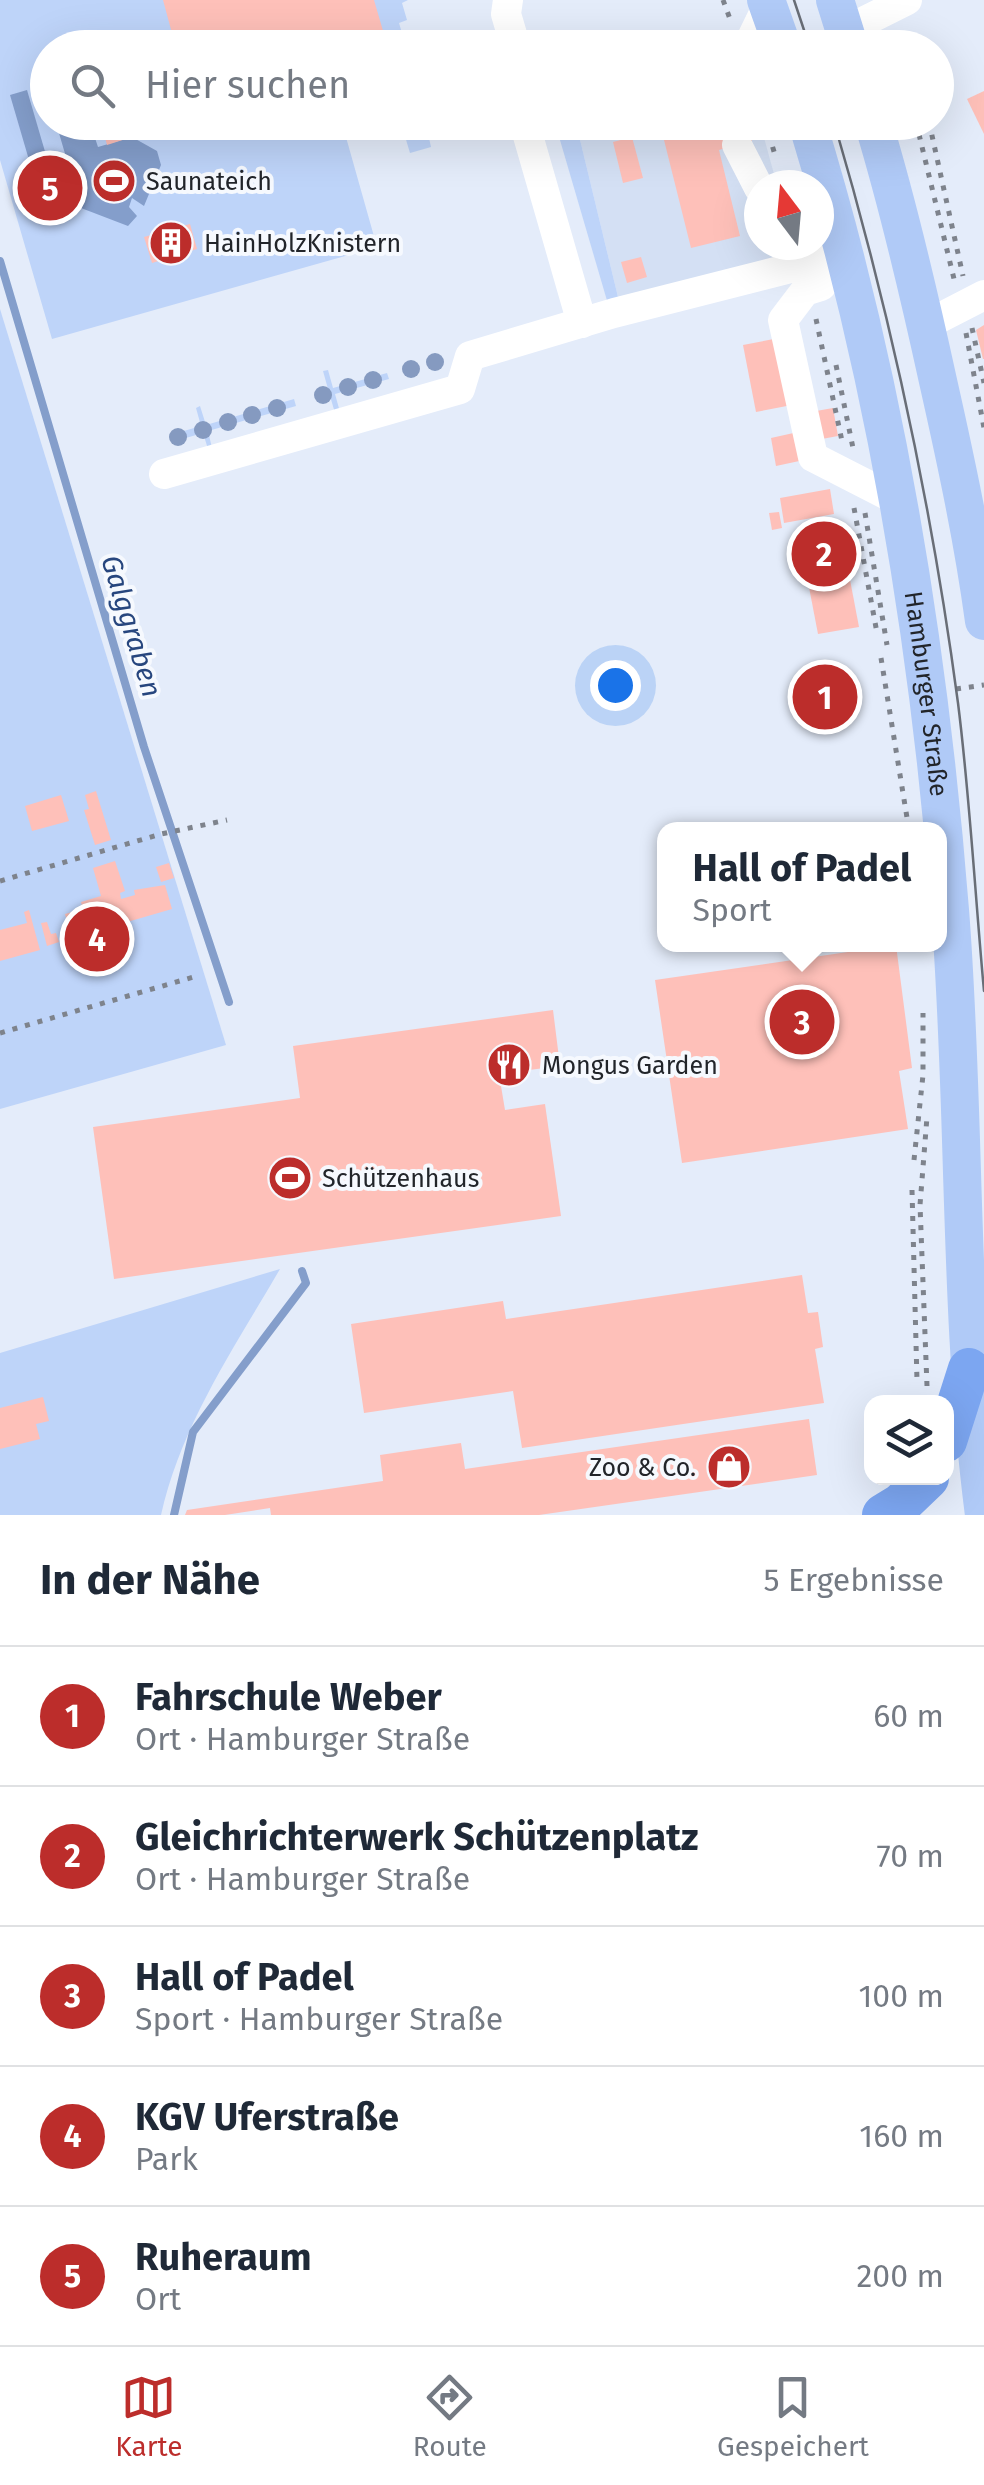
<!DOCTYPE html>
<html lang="de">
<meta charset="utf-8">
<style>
:root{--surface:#fff;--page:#f6f6f7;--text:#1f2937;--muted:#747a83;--line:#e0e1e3;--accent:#bc2d2b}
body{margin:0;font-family:"Fira Sans",sans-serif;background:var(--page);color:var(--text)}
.controls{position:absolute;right:30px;bottom:30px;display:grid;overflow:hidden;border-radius:20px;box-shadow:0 10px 40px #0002}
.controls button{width:90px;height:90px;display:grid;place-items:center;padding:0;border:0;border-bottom:2px solid var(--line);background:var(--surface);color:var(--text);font:50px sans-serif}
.compass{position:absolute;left:744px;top:170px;width:90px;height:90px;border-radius:50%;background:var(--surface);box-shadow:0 10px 40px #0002;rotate:344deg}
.you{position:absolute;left:615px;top:685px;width:35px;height:35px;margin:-25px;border:8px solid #fff;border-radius:50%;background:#1a73e8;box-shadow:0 0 0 15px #1a73e833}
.badge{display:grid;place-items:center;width:65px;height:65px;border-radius:50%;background:var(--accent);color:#fff;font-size:32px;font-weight:700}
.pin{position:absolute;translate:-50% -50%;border:5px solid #fff;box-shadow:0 2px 10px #0006}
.popup{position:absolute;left:657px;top:822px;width:290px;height:130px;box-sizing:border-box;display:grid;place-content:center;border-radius:20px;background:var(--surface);filter:drop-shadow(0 2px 8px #0005);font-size:32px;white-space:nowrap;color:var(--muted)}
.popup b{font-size:38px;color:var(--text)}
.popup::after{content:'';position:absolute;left:50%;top:100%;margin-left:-20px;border:20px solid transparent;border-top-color:var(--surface)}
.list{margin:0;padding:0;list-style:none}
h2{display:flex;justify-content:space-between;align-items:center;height:130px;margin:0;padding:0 40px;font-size:42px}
h2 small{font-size:32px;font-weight:400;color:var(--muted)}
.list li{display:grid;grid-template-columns:65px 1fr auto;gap:30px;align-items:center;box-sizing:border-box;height:140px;padding:0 40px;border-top:2px solid var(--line)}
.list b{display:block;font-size:38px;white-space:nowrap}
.list p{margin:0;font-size:32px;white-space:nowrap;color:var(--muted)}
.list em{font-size:32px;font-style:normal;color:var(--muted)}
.icon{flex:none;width:55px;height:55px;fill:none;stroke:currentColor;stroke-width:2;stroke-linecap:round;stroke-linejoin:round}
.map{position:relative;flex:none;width:984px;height:1515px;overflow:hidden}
.search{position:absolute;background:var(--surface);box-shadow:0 10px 40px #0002;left:30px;right:30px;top:30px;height:110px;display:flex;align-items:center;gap:25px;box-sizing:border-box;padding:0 35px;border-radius:55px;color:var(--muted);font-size:38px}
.sheet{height:830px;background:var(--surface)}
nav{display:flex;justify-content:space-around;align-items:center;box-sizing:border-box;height:140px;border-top:2px solid var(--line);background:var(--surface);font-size:28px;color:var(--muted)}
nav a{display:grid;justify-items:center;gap:5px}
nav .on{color:var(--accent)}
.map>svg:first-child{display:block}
.built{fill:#d4e0f4}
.green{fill:#bed4f9}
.water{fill:#849ecb}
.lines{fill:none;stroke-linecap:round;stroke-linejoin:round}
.stream{stroke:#849ecb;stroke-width:8}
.building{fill:#fec0b9}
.path{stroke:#7e838c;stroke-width:5;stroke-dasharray:5 8;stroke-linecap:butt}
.minor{stroke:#fff;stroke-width:30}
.major{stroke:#b0caf7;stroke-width:38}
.highway{stroke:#7ca6f1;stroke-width:42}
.tram{stroke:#696e77;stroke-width:2.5}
.tree{fill:#859ac0}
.labels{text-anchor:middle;stroke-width:8;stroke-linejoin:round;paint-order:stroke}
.poi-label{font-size:25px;fill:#22252a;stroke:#f6f9fe;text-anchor:start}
.street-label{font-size:25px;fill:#22252a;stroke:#f6f9fe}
.water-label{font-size:28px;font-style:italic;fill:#27467e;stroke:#f6f9fe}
</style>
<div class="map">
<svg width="984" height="1515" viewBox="0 0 984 1515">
<rect width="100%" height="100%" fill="#e4ecfa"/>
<polygon class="built" points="576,123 760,123 777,185 759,185 759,245 791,245 794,257 618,297"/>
<g class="green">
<polygon points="0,0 408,0 402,3 407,20 399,23 405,43 414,41 416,47 48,48 48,122 342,123 377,247 52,339 0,160"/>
<polygon points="401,123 401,122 450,123 427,129 431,147 410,153"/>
<polygon points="555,123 576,123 618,297 608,304"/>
<polygon points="0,309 226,1045 0,1109"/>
<polygon points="328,370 333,388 387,373 389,379 335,394 340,412 335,413 330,396 318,399 316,393 328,389 323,371"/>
<polygon points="294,399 296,406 208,431 212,448 208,449 203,433 172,442 170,435 201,426 196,408 200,406 206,425"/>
<path d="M280,1269C234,1348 181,1425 161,1515H0V1353Z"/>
</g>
<g class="water">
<polygon points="27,90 46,155 29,160 10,95"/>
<polygon points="56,123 90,123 98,147 132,137 157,151 161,165 144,206 132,198 129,207 137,216 128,226 81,208"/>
</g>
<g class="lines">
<g class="stream">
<polyline points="0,261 144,747 229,1002"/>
<polyline points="174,1515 193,1432 306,1283 302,1271"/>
</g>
</g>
<g class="building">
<polygon points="163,0 374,0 388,48 176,48"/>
<polygon points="984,91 984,134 967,99"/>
<polygon points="101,122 127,122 132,137 107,145"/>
<polygon points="198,122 245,122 245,124 202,136"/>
<polygon points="666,122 747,122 752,141 719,150 740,236 691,248 660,124"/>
<polygon points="632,137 643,178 623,183 613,142"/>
<polygon points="56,160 70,207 43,215 29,168"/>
<polygon points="190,224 197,249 152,263 144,237"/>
<polygon points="641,257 647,277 627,283 621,262"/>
<polygon points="984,325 984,359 983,359 976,330"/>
<polygon points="779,338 792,405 756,412 743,345"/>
<polygon points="833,408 838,436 811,441 805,413"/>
<polygon points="798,432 804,460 776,466 771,438"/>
<polygon points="830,489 834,514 784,523 780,498"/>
<polygon points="779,512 782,528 772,530 769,513"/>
<polygon points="839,522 859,627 818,634 798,530"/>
<polygon points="845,676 850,709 805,717 799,684"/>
<polygon points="96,791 111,840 95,845 84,810 89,809 85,795"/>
<polygon points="61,795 69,821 32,831 25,806"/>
<polygon points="115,861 125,891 120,893 121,899 135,895 134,890 165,885 172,909 72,938 65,914 83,909 81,902 101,896 93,868"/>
<polygon points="169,863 174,878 161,882 156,867"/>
<polygon points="29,910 40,950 0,961 0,930 27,923 24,912"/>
<polygon points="47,922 51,934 56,933 59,942 47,946 41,923"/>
<polygon points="896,945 912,1068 899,1071 908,1129 682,1163 655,980"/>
<polygon points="553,1010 560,1066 499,1074 505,1110 545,1104 561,1216 114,1279 93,1127 300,1098 293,1046"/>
<polygon points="802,1275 808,1313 818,1312 823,1347 815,1349 824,1403 522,1448 513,1391 364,1413 351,1324 503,1301 506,1319"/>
<polygon points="43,1397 49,1421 36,1424 40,1439 0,1449 0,1408"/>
<polygon points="809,1419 817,1475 539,1515 271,1515 270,1508 225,1515 185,1515 187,1510 383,1481 380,1455 461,1443 465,1469"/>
</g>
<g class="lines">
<g class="path">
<polyline points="723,0 730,19"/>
<polyline points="902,33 906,48"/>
<polyline points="765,122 776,158"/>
<polyline points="916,122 955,283"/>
<polyline points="929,122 963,276"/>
<polyline points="816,319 842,441"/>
<polyline points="972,328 984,383"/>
<polyline points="966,333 984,428"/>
<polyline points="836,365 853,448"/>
<polyline points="854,508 877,633"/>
<polyline points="865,513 887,645"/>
<polyline points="881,658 909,830"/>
<polyline points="956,689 984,685"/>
<polyline points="0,881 161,834 227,820"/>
<polyline points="0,1033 197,976"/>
<polyline points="914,1160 923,1075 923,1013"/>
<polyline points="912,1190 917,1381"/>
<polyline points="927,1386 920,1205 927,1117"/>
</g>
<g class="minor">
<polyline points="508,0 506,14 516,48"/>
<polyline points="845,31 907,0"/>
<polyline points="747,48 768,5"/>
<polyline points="524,122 582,323"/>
<polyline points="737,145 759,188"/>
<polyline points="846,254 821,286 805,291 783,320 813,457 901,502"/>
<polyline points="926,325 984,295"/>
<polyline points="164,474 460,389 470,356 614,313 846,254"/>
</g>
<g class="major">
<polyline points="766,0 783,48"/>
<polyline points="835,0 850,48"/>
<path id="s1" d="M807,122C886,379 929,643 950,910C966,1112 958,1314 984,1515"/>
<path d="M873,122C899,208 919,294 938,381C956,461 973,540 984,621"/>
</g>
<g class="highway">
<polyline points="946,1441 969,1369"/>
<polyline points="883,1515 901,1504 928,1478"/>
</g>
<g class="tram">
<polyline points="794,0 810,48"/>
<path d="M834,122C890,312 932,507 958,703C970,798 975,895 984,991"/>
</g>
</g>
<g class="tree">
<circle cx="435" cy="362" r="9"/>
<circle cx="411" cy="369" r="9"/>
<circle cx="373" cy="380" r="9"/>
<circle cx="348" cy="387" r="9"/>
<circle cx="323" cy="395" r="9"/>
<circle cx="277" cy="408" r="9"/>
<circle cx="252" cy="415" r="9"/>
<circle cx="228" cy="422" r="9"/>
<circle cx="203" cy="430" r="9"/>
<circle cx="178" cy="437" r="9"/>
</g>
<defs>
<symbol id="stadium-disc" viewBox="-11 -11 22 22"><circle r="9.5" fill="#bc2d2b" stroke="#f6f9fe"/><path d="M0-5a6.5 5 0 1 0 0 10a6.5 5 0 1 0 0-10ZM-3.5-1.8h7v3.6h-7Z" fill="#fff"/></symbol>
<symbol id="building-disc" viewBox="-11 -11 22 22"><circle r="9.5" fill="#bc2d2b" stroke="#f6f9fe"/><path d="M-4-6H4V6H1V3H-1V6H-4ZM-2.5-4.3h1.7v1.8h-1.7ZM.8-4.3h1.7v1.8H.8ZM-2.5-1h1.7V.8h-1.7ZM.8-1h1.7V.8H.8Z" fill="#fff"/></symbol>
<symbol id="restaurant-disc" viewBox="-11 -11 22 22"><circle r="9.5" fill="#bc2d2b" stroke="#f6f9fe"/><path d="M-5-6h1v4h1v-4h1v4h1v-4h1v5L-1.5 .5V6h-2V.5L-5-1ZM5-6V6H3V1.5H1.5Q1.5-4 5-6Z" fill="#fff"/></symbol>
<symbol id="shop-disc" viewBox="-11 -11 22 22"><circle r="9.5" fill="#bc2d2b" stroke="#f6f9fe"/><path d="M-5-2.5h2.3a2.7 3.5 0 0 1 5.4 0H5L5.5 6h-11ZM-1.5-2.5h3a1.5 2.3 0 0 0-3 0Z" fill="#fff"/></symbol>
</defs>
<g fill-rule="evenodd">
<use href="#stadium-disc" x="89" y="156" width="50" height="50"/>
<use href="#building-disc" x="146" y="218" width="50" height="50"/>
<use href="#restaurant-disc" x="484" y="1040" width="50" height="50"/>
<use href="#stadium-disc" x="265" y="1153" width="50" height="50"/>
<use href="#shop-disc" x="704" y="1442" width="50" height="50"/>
</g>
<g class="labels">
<g class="poi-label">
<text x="146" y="190">Saunateich</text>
<text x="204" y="252">HainHolzKnistern</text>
<text x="542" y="1074">Mongus Garden</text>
<text x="322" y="1187">Schützenhaus</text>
<text x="696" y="1476" text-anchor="end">Zoo &amp; Co.</text>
</g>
<g class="street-label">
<text dy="9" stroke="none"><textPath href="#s1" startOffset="585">Hamburger Straße</textPath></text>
</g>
<g class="water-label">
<text transform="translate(132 626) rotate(73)" y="10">Galggraben</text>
</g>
</g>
</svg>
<div class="controls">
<button><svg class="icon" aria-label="layers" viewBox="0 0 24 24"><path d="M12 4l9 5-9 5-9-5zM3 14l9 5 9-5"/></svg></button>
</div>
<svg class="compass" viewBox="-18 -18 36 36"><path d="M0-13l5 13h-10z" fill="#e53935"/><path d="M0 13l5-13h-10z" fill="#747a83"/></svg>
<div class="you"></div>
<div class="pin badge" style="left:825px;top:697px">1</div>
<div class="pin badge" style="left:824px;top:554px">2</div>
<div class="pin badge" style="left:802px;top:1022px">3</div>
<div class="popup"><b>Hall of Padel</b>Sport</div>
<div class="pin badge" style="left:97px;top:939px">4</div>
<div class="pin badge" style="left:50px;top:188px">5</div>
<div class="search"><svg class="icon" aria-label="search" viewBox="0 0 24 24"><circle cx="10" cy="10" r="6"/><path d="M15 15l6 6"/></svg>Hier suchen</div>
</div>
<section class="sheet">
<h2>In der Nähe<small>5 Ergebnisse</small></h2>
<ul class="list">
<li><span class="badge">1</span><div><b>Fahrschule Weber</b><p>Ort · Hamburger Straße</p></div><em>60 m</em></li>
<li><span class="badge">2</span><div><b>Gleichrichterwerk Schützenplatz</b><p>Ort · Hamburger Straße</p></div><em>70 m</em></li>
<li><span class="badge">3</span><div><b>Hall of Padel</b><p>Sport · Hamburger Straße</p></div><em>100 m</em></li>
<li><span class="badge">4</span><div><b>KGV Uferstraße</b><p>Park</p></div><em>160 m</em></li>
<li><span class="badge">5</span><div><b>Ruheraum</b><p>Ort</p></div><em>200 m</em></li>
</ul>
</section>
<nav>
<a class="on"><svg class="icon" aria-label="map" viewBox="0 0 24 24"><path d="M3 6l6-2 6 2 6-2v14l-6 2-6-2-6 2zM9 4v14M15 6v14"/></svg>Karte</a>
<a><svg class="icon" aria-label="directions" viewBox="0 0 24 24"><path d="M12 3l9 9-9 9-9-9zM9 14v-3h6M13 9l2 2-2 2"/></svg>Route</a>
<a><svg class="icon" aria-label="saved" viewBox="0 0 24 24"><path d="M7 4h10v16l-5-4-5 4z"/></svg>Gespeichert</a>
</nav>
